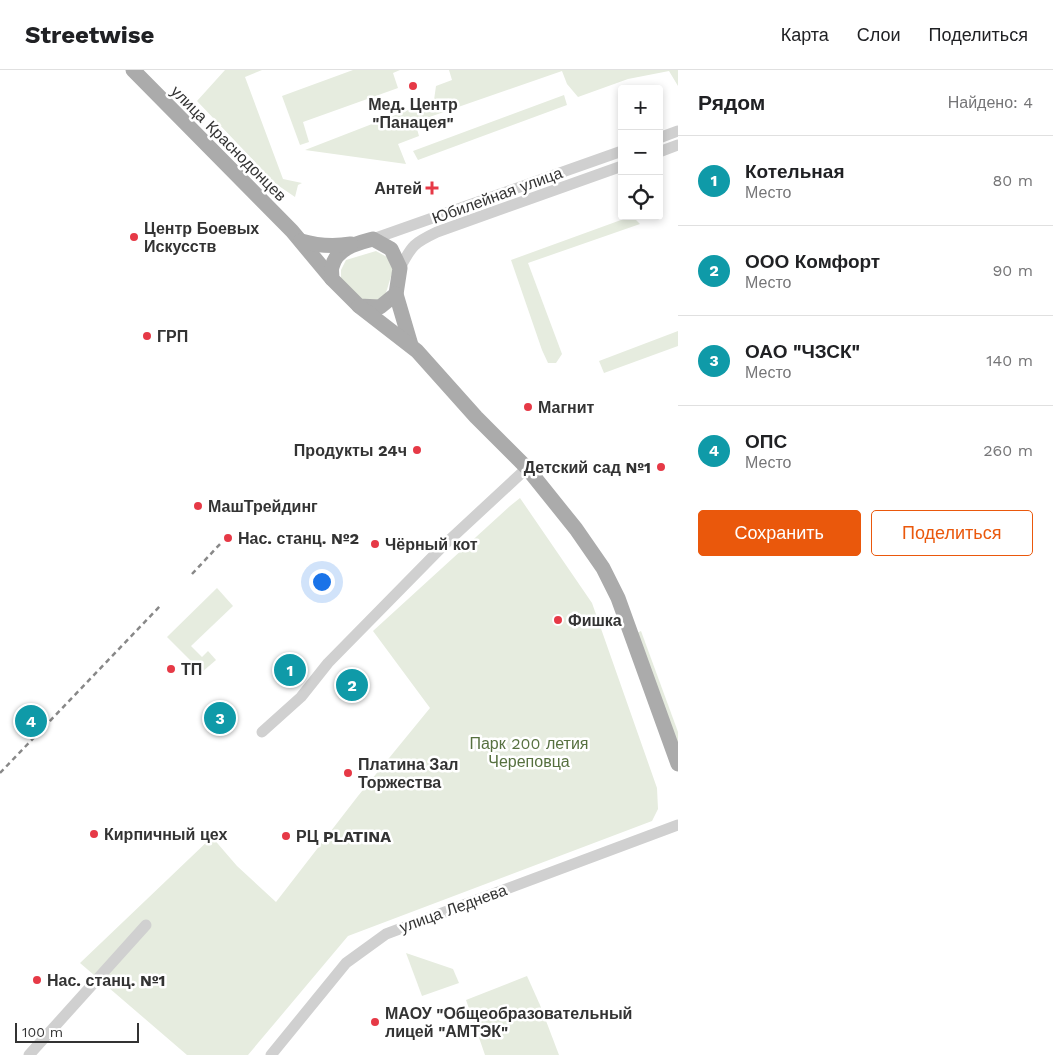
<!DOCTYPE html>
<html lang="ru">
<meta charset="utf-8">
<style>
:root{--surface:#fff;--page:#f2f2f2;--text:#202124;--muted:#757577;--line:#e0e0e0;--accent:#ea580c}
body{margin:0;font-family:"Work Sans",sans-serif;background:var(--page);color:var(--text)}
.controls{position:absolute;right:15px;top:15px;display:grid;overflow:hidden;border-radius:5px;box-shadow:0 2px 8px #0003}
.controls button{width:45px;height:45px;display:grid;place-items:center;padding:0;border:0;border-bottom:1px solid var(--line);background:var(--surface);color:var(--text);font:25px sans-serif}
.scale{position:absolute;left:15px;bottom:12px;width:124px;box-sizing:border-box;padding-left:5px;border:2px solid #333;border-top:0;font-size:14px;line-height:18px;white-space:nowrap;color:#333;-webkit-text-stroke:4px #fff;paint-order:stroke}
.you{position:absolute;left:321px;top:511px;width:18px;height:18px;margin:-12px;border:4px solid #fff;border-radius:50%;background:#1a73e8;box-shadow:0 0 0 8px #1a73e833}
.badge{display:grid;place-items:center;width:32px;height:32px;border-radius:50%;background:var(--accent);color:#fff;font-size:16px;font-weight:700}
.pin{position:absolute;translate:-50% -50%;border:2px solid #fff;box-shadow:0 1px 5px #0006}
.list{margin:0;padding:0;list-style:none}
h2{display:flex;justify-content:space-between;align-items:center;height:65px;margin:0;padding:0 20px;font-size:21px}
h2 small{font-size:16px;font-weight:400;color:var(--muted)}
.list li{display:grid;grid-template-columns:32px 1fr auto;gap:15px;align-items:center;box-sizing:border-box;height:90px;padding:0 20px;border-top:1px solid var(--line)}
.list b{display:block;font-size:19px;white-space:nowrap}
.list p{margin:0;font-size:16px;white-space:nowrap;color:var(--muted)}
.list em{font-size:16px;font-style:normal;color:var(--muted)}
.actions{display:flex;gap:10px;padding:15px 20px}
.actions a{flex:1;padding:11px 0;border:1px solid var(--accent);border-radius:5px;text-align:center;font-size:18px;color:var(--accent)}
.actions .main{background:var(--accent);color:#fff}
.icon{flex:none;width:28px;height:28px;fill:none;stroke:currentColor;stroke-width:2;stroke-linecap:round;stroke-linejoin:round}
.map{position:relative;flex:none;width:678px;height:985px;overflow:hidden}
header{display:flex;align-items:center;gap:30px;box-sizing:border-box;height:70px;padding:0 25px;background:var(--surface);border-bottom:1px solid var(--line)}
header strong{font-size:24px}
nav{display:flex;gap:28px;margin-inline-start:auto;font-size:18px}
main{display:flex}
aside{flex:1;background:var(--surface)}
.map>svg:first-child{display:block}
.green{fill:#e6ecdf}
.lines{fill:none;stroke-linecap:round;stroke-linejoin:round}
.minor{stroke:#d0d0d0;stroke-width:11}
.major{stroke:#ababab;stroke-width:15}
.rail{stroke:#888;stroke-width:2.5;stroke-dasharray:5 4;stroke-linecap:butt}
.poi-dot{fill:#e63946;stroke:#fff;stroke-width:2}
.labels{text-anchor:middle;stroke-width:5;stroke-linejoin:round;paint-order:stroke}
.poi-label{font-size:16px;font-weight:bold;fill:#333;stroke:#fff;text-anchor:start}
.street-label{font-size:16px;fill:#333;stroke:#fff}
.park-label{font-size:16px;fill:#56703f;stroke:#fff}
</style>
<header>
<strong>Streetwise</strong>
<nav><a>Карта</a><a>Слои</a><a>Поделиться</a></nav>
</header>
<main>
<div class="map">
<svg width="678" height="985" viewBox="0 0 678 985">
<rect width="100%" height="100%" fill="#fff"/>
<g class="green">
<polygon points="225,0 262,0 245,7 283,109 302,113 298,115 295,127 276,114 197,31"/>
<polygon points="353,0 400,0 393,3 398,18 303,52 309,72 300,75 282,26"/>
<polygon points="449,0 678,0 678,16 669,1 628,9 578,27 567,14 562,1 415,52 419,66 398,74 406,94 305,80 434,30 436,16 452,10"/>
<polygon points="564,25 567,35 418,90 413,81"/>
<polygon points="632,146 640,154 528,193 562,284 556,293 548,293 542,280 511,190"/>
<polygon points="376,181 387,187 393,200 384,229 366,234 341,209 341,200 346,190"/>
<polygon points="678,261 678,276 604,303 599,291"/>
<polygon points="520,428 592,533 657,718 658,739 652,751 348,866 248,985 187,985 80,893 212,767 237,796 276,832 358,726 430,638 373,561 510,436"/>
<polygon points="217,518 233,536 191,576 202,587 208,581 216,590 202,602 167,567"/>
<polygon points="641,561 678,662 678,680 635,564"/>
<polygon points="406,883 453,899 459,913 422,926"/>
<polygon points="527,906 540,935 559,985 485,985 466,930"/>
</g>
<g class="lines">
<g class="minor">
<polyline points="659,68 678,61"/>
<polyline points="659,82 678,75"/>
<polyline points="373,169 622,81"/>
<path d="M400,198C412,175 414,173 437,162L622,96"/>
<polyline points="262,662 301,627 328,593 444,475 527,398"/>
<polyline points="29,985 146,855"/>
<polyline points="271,985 346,893 386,864 678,755"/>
</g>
<g class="major">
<polyline points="133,0 292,161 332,209"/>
<path d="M373,169L391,179L400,198L396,224L380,237L359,236L332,209C332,205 331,200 332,197C336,178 358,173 373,169Z"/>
<path d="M301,171C318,176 333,177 351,174"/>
<polyline points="396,224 411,275"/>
<polyline points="359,236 417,281 476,347 527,398 576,459 603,498 618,528 678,694"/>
</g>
<g class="rail">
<polyline points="192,504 221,473"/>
<polyline points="0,703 161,535"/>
</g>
</g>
<g class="poi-dot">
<circle cx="413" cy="16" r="5"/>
<path d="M429.5 110.5h5v5h5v5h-5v5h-5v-5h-5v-5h5z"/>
<circle cx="134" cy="167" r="5"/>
<circle cx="147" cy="266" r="5"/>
<circle cx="528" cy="337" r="5"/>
<circle cx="417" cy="380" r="5"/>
<circle cx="661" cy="397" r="5"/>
<circle cx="198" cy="436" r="5"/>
<circle cx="228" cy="468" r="5"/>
<circle cx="375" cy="474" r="5"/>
<circle cx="558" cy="550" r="5"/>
<circle cx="171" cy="599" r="5"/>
<circle cx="348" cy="703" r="5"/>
<circle cx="94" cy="764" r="5"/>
<circle cx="286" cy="766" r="5"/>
<circle cx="37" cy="910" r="5"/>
<circle cx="375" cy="952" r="5"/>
</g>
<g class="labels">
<g class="poi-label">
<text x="413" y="40" text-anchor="middle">Мед. Центр<tspan x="413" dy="18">"Панацея"</tspan></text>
<text x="422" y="124" text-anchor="end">Антей</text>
<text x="144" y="164">Центр Боевых<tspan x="144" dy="18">Искусств</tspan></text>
<text x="157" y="272">ГРП</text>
<text x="538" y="343">Магнит</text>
<text x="407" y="386" text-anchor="end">Продукты 24ч</text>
<text x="651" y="403" text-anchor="end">Детский сад №1</text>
<text x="208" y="442">МашТрейдинг</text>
<text x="238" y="474">Нас. станц. №2</text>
<text x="385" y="480">Чёрный кот</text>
<text x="568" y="556">Фишка</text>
<text x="181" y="605">ТП</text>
<text x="358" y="700">Платина Зал<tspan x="358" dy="18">Торжества</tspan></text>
<text x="104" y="770">Кирпичный цех</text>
<text x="296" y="772">РЦ PLATINA</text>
<text x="47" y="916">Нас. станц. №1</text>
<text x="385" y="949">МАОУ "Общеобразовательный<tspan x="385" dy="18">лицей "АМТЭК"</tspan></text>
</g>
<g class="street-label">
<text transform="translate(229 73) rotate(45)" y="6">улица Краснодонцев</text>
<text transform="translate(497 125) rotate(-20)" y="6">Юбилейная улица</text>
<text transform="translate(453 838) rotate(-20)" y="6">улица Леднева</text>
</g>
<g class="park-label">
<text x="529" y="679">Парк 200 летия<tspan x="529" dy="18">Череповца</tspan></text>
</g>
</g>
</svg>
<div class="controls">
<button>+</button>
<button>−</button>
<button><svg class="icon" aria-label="locate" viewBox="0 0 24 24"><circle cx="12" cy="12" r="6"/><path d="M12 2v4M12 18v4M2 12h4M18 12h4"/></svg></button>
</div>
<div class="scale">100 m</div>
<div class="you"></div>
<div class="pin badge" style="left:290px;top:600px;background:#0f9aa8">1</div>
<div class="pin badge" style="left:352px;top:615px;background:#0f9aa8">2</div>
<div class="pin badge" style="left:220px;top:648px;background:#0f9aa8">3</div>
<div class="pin badge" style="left:31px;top:651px;background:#0f9aa8">4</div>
</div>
<aside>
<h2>Рядом<small>Найдено: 4</small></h2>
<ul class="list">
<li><span class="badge" style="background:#0f9aa8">1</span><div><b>Котельная</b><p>Место</p></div><em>80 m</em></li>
<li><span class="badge" style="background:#0f9aa8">2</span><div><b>ООО Комфорт</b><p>Место</p></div><em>90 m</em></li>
<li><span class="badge" style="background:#0f9aa8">3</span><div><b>ОАО &quot;ЧЗСК&quot;</b><p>Место</p></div><em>140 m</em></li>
<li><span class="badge" style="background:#0f9aa8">4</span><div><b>ОПС</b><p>Место</p></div><em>260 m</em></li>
</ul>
<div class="actions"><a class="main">Сохранить</a><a>Поделиться</a></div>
</aside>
</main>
